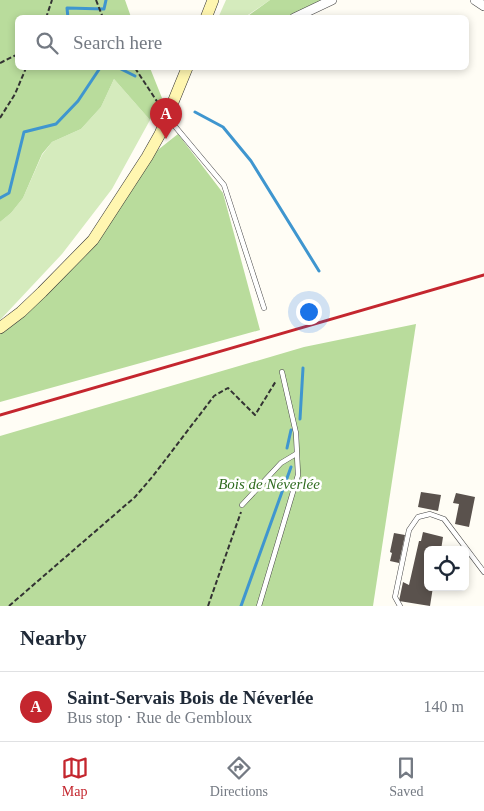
<!DOCTYPE html>
<meta charset="utf-8">
<style>
:root{--surface:#fff;--page:#f2f2f3;--text:#1f2937;--muted:#747a83;--line:#e0e1e3;--accent:#c4262e}
body{margin:0;font-family:"Times New Roman",serif;background:var(--page);color:var(--text)}
.controls{position:absolute;right:15px;bottom:15px;display:grid;overflow:hidden;border-radius:8px;box-shadow:0 2px 8px #0003}
.controls button{width:45px;height:45px;display:grid;place-items:center;padding:0;border:0;border-bottom:1px solid var(--line);background:var(--surface);color:var(--text);font:25px sans-serif}
.you{position:absolute;left:308px;top:311px;width:18px;height:18px;margin:-12px;border:4px solid #fff;border-radius:50%;background:#1a73e8;box-shadow:0 0 0 8px #1a73e833}
.badge{display:grid;place-items:center;width:32px;height:32px;border-radius:50%;background:var(--accent);color:#fff;font-size:16px;font-weight:700}
.pin{position:absolute;translate:-50% -41px;filter:drop-shadow(0 1px 2px #0008)}
.pin::after{content:'';position:absolute;top:26px;width:18px;height:15px;background:inherit;clip-path:polygon(0 0,100% 0,50% 100%)}
.list{margin:0;padding:0;list-style:none}
h2{display:flex;justify-content:space-between;align-items:center;height:65px;margin:0;padding:0 20px;font-size:21px}
h2 small{font-size:16px;font-weight:400;color:var(--muted)}
.list li{display:grid;grid-template-columns:32px 1fr auto;gap:15px;align-items:center;box-sizing:border-box;height:70px;padding:0 20px;border-top:1px solid var(--line)}
.list b{display:block;font-size:19px;white-space:nowrap}
.list p{margin:0;font-size:16px;white-space:nowrap;color:var(--muted)}
.list em{font-size:16px;font-style:normal;color:var(--muted)}
.icon{flex:none;width:28px;height:28px;fill:none;stroke:currentColor;stroke-width:2;stroke-linecap:round;stroke-linejoin:round}
.map{position:relative;flex:none;width:484px;height:606px;overflow:hidden}
.search{position:absolute;background:var(--surface);box-shadow:0 2px 8px #0003;left:15px;right:15px;top:15px;height:55px;display:flex;align-items:center;gap:12px;box-sizing:border-box;padding:0 18px;border-radius:8px;color:var(--muted);font-size:19px}
.sheet{height:135px;background:var(--surface)}
nav{display:flex;justify-content:space-around;align-items:center;box-sizing:border-box;height:70px;border-top:1px solid var(--line);background:var(--surface);font-size:14px;color:var(--muted)}
nav a{display:grid;justify-items:center;gap:2px}
nav .on{color:var(--accent)}
.map>svg:first-child{display:block}
.green{fill:#d5ebbd}
.forest{fill:#b9dc9c}
.lines{fill:none;stroke-linecap:round;stroke-linejoin:round}
.stream{stroke:#3f96cf;stroke-width:3}
.building{fill:#5a524d}
.lane-casing{stroke:#444;stroke-width:5.5}
.street-casing{stroke:#444;stroke-width:10}
.secondary-casing{stroke:#333;stroke-width:12}
.path{stroke:#333;stroke-width:2;stroke-dasharray:5 2.5;stroke-linecap:butt}
.lane{stroke:#fff;stroke-width:4.5}
.street{stroke:#fff;stroke-width:9}
.secondary{stroke:#fff6b0;stroke-width:11}
.rail{stroke:#c4262e;stroke-width:3}
.labels{text-anchor:middle;stroke-width:5;stroke-linejoin:round;paint-order:stroke}
.park-label{font-size:15px;font-style:italic;fill:#2f6b1f;stroke:#fff}
</style>
<div class="map">
<svg width="484" height="606" viewBox="0 0 484 606">
<rect width="100%" height="100%" fill="#fffdf5"/>
<g class="green">
<polygon points="226,0 270,0 245,17 218,18"/>
<polygon points="114,79 150,120 112,189 62,254 0,320 0,222 11,213 23,198 42,155 52,142 81,129 101,107"/>
</g>
<g class="forest">
<polygon points="0,0 125,0 131,17 18,18 18,68 150,68 162,98 150,120 114,79 101,107 81,129 52,142 42,154 23,198 11,213 0,222"/>
<polygon points="270,0 322,0 295,17 245,18"/>
<polygon points="178,134 223,193 260,330 0,402 0,332 97,243 154,153"/>
<polygon points="416,324 373,606 0,606 0,436 304,347"/>
</g>
<g class="lines">
<g class="stream">
<polyline points="68,18 67,8 104,9 106,0"/>
<polyline points="119,68 135,76"/>
<polyline points="195,112 223,127 251,161 319,271"/>
<polyline points="0,198 9,193 24,132 56,124 78,101 100,68"/>
<polyline points="300,419 303,368"/>
<polyline points="287,448 291,430"/>
<polyline points="241,606 291,467"/>
</g>
</g>
<g class="building">
<polygon points="421,492 441,495 438,511 418,507"/>
<polygon points="456,493 475,497 469,527 455,524 459,504 453,503"/>
<polygon points="423,532 443,537 441,550 428,550 428,587 433,587 430,606 399,601 403,582 409,585 419,541 421,541"/>
<polygon points="394,533 405,535 399,563 390,561 392,553 390,552"/>
</g>
<g class="lines">
<defs>
<g id="lane">
<polyline points="168,118 224,185 264,308"/>
<polyline points="242,505 281,463 296,454"/>
<polyline points="259,606 298,475 296,433 282,372"/>
<polyline points="400,606 395,597 409,530 418,517 430,514 444,519 484,572"/>
</g>
<g id="street">
<polyline points="475,0 484,6"/>
<polyline points="294,18 332,0"/>
</g>
<g id="secondary">
<polyline points="206,18 213,0"/>
<polyline points="0,328 21,312 42,292 93,240 147,157 160,134 187,68"/>
</g>
</defs>
<use href="#lane" class="lane-casing"/>
<use href="#street" class="street-casing"/>
<use href="#secondary" class="secondary-casing"/>
<g class="path">
<polyline points="96,0 103,18"/>
<polyline points="46,18 52,0"/>
<polyline points="0,63 18,54"/>
<polyline points="135,68 160,106"/>
<polyline points="0,118 15,94 26,68"/>
<polyline points="9,606 135,497 153,476 214,396 228,388 255,415 276,381"/>
<polyline points="208,606 241,512"/>
</g>
<use href="#lane" class="lane"/>
<use href="#street" class="street"/>
<use href="#secondary" class="secondary"/>
<polyline class="rail" points="0,415 484,275"/>
</g>
<g class="labels">
<g class="park-label">
<text x="269" y="489">Bois de Néverlée</text>
</g>
</g>
</svg>
<div class="controls">
<button><svg class="icon" aria-label="locate" viewBox="0 0 24 24"><circle cx="12" cy="12" r="6"/><path d="M12 2v4M12 18v4M2 12h4M18 12h4"/></svg></button>
</div>
<div class="you"></div>
<div class="pin badge" style="left:166px;top:139px">A</div>
<div class="search"><svg class="icon" aria-label="search" viewBox="0 0 24 24"><circle cx="10" cy="10" r="6"/><path d="M15 15l6 6"/></svg>Search here</div>
</div>
<section class="sheet">
<h2>Nearby<small></small></h2>
<ul class="list">
<li><span class="badge">A</span><div><b>Saint-Servais Bois de Néverlée</b><p>Bus stop · Rue de Gembloux</p></div><em>140 m</em></li>
</ul>
</section>
<nav>
<a class="on"><svg class="icon" aria-label="map" viewBox="0 0 24 24"><path d="M3 6l6-2 6 2 6-2v14l-6 2-6-2-6 2zM9 4v14M15 6v14"/></svg>Map</a>
<a><svg class="icon" aria-label="directions" viewBox="0 0 24 24"><path d="M12 3l9 9-9 9-9-9zM9 14v-3h6M13 9l2 2-2 2"/></svg>Directions</a>
<a><svg class="icon" aria-label="saved" viewBox="0 0 24 24"><path d="M7 4h10v16l-5-4-5 4z"/></svg>Saved</a>
</nav>
